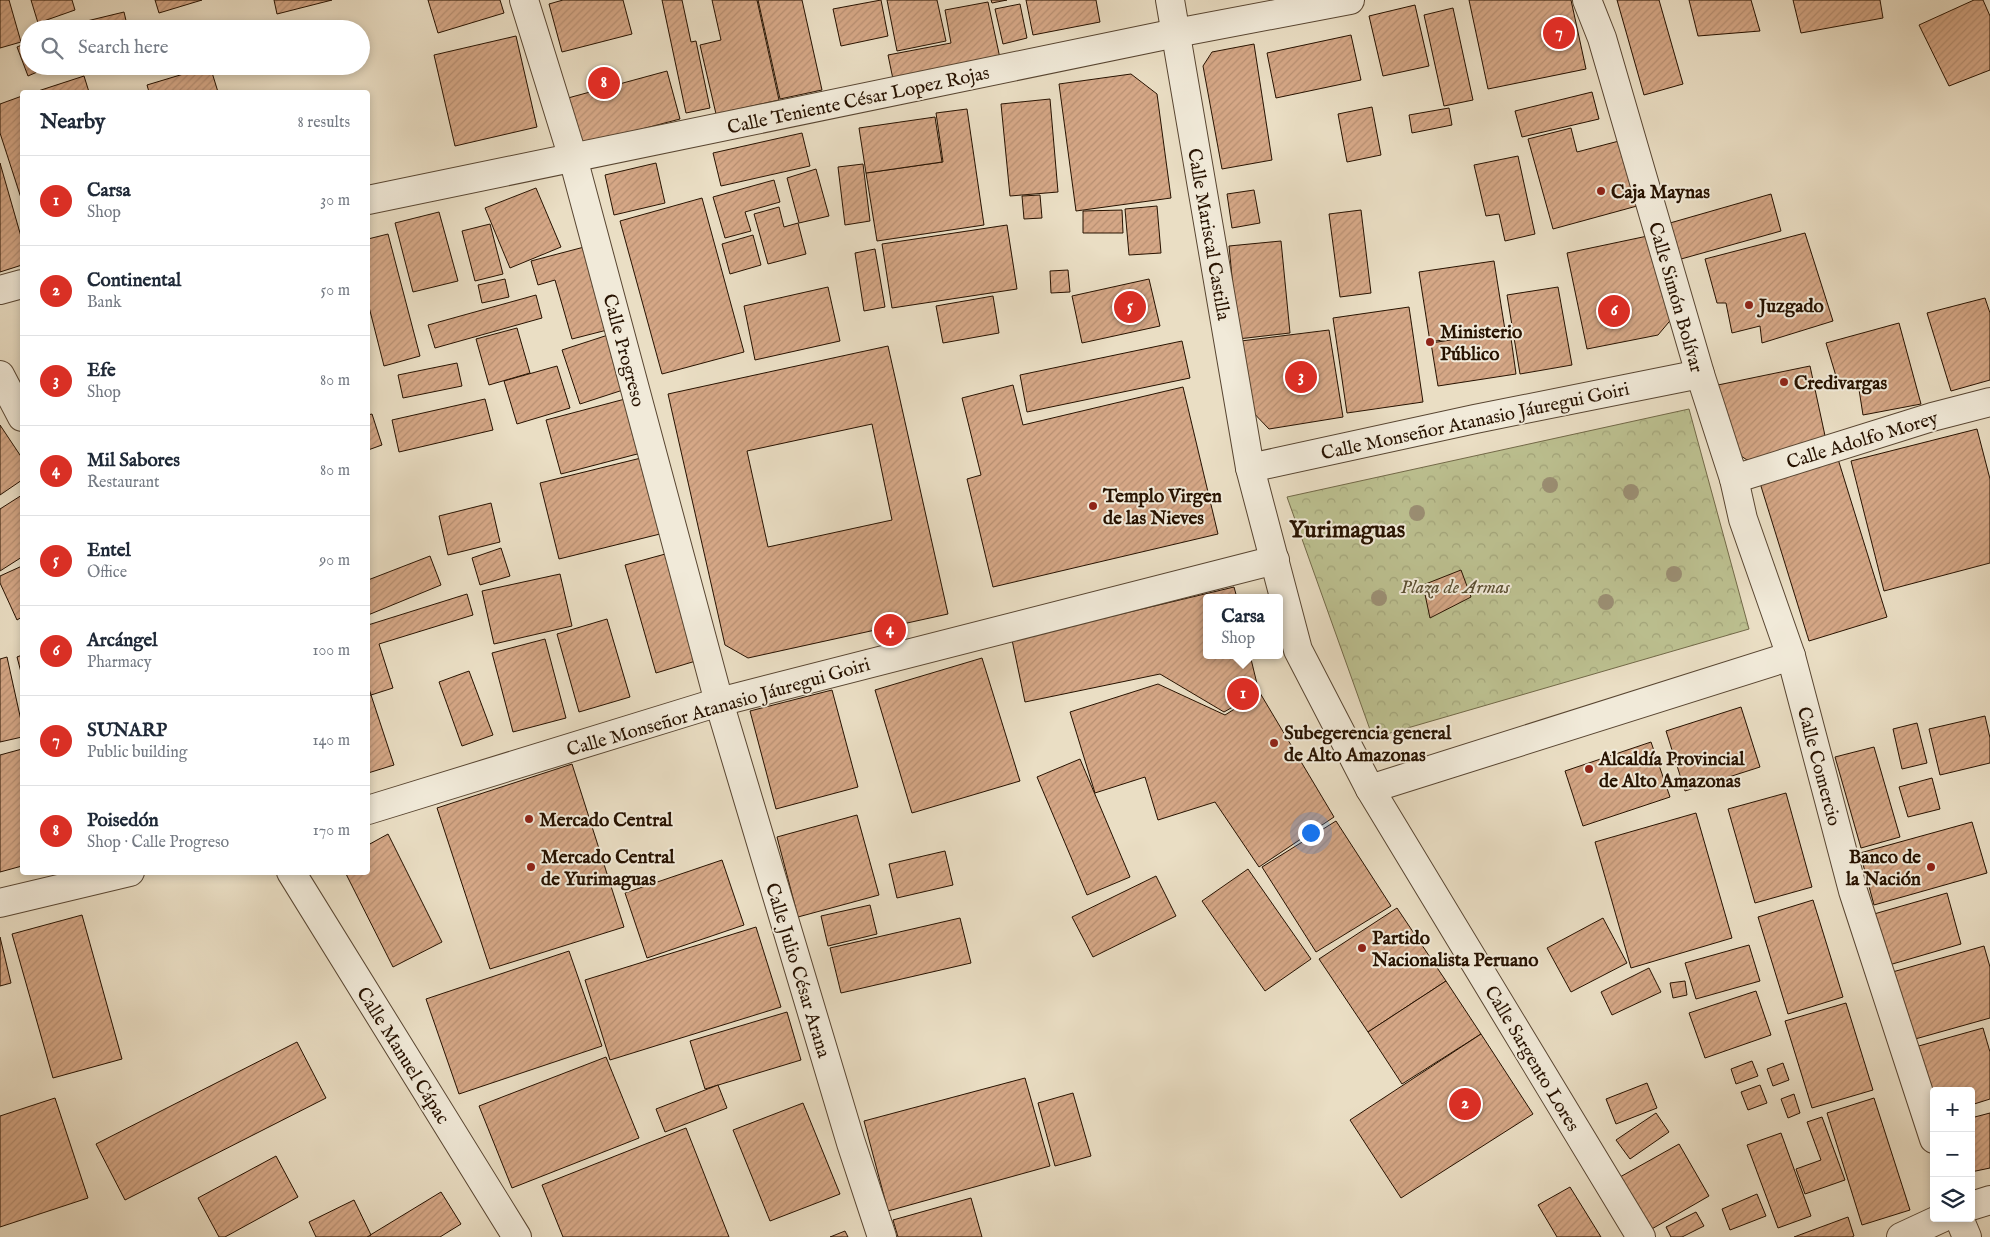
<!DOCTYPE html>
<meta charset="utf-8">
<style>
:root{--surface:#fff;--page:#f6f6f7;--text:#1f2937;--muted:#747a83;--line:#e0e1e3;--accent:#d93025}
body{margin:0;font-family:"IM FELL English",serif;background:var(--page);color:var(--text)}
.controls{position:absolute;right:15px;bottom:15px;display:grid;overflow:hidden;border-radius:5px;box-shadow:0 2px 8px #0003}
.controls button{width:45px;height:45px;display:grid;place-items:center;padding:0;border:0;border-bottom:1px solid var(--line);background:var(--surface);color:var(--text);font:25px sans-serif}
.you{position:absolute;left:1310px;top:832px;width:18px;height:18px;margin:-12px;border:4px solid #fff;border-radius:50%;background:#1a73e8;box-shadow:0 0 0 8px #1a73e833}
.badge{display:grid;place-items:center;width:32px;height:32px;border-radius:50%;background:var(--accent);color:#fff;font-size:16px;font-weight:700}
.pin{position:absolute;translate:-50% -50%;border:2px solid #fff;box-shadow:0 1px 5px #0006}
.popup{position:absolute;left:1203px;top:594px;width:80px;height:65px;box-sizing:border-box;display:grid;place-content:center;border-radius:5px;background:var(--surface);filter:drop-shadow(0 1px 4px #0005);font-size:16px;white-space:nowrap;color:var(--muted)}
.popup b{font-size:19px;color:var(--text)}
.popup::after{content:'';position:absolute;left:50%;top:100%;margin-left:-10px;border:10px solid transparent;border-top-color:var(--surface)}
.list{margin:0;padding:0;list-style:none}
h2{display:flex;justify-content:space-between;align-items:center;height:65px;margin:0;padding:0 20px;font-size:21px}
h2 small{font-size:16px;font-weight:400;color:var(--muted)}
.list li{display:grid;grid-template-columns:32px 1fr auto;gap:15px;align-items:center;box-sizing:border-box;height:90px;padding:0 20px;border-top:1px solid var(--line)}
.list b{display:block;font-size:19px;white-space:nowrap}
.list p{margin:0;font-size:16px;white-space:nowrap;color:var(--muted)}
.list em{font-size:16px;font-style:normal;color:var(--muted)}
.icon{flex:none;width:28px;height:28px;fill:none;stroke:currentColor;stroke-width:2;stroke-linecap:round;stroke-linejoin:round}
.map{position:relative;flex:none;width:1990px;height:1237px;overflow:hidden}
.search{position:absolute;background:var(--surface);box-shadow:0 2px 8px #0003;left:20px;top:20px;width:350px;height:55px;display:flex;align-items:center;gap:12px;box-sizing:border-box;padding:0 18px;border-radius:28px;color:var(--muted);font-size:19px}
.panel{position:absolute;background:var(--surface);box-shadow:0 2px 8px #0003;left:20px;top:90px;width:350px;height:785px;border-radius:5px}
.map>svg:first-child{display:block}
.park{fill:url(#park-crowns);stroke:#726948}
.building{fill:url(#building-hatch);stroke:#271200;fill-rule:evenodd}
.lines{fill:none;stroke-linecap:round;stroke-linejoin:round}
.minor-casing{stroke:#584531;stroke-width:30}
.minor{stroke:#f1ead9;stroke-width:28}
.tree{fill:#9b8f74}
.poi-dot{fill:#8f2418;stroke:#f1ead9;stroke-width:2}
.labels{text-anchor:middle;stroke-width:4;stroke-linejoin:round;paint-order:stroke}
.street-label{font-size:19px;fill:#271200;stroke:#f1ead9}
.poi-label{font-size:19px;font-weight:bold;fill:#271200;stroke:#f1ead9;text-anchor:start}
.park-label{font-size:19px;font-style:italic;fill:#5b4f32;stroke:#f1ead9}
.district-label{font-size:24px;font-weight:bold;fill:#271200;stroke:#f1ead9}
</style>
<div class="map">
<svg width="1990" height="1237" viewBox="0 0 1990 1237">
<defs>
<pattern id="park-crowns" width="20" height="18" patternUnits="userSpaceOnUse" patternTransform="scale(1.25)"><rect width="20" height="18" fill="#bcc090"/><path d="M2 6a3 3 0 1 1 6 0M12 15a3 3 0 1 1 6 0" fill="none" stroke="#a2a47a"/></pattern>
<pattern id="building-hatch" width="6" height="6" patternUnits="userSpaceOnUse" patternTransform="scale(1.25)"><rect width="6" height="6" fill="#d5a786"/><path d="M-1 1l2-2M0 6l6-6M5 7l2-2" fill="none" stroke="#b78f72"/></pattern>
</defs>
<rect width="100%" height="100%" fill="#eadec4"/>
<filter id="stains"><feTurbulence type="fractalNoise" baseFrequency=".004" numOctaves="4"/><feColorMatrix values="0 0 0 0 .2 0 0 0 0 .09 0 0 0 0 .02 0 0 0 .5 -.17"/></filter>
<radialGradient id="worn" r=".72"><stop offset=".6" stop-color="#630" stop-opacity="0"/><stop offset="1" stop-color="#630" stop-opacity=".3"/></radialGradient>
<polygon class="park" points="1689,409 1749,629 1373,738 1287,497"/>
<g class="building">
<polygon points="0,0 9,0 21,42 0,48"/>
<polygon points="31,0 72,0 75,10 38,23"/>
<polygon points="155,0 202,0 159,13"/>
<polygon points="274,0 332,0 277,14"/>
<polygon points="428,0 500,0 504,13 438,33"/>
<polygon points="563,0 623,0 632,34 562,52 549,4"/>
<polygon points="662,0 682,0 691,42 696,41 710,108 686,113"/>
<polygon points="712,0 757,0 779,100 716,114 700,45 721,40"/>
<polygon points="758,0 802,0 822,90 780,99"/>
<polygon points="881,0 888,36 841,46 833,9"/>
<polygon points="887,0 937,0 946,41 897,51"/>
<polygon points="991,0 1007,0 992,3"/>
<polygon points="1026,0 1096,0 1100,22 1033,35"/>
<polygon points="1469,0 1571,0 1586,69 1488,89"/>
<polygon points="1617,0 1659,0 1683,84 1644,95"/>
<polygon points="1689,0 1751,0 1760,31 1698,36"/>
<polygon points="1793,0 1880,0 1883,18 1801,33"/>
<polygon points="1974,0 1983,0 1990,16 1990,70 1949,86 1919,25"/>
<polygon points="988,2 1001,63 894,84 888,55 951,43 945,10"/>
<polygon points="1020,4 1027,38 1003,44 995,9"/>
<polygon points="1415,5 1429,66 1383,76 1369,16"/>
<polygon points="1453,8 1473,100 1444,106 1424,15"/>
<polygon points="124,12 128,29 62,29 62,27"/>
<polygon points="1351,35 1361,80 1276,98 1267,53"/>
<polygon points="516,36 537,127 455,146 434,55"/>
<polygon points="29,42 29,66 51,66 28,76 17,47"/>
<polygon points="1254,44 1272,160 1222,169 1203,66 1212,52"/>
<polygon points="210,66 218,92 149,92 147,85"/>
<polygon points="667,71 680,119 581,145 568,98"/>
<polygon points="1131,74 1157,94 1171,198 1076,211 1059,84"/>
<polygon points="84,76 89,92 35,92"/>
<polygon points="1592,92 1599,119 1522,137 1515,111"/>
<polygon points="22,96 22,201 0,133 0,104"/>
<polygon points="1050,99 1058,192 1010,196 1001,104"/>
<polygon points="1372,107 1381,155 1347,162 1338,114"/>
<polygon points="1449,108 1452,125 1412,133 1409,115"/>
<polygon points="967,109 984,225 877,241 866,173 943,162 936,113"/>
<polygon points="935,117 942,162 866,173 859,128"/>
<polygon points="1571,128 1577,152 1619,141 1637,206 1553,229 1528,139"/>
<polygon points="802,133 810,166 721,186 713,153"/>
<polygon points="1518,156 1535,234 1505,241 1499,214 1486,216 1474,165"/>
<polygon points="0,163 22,240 22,265 0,272"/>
<polygon points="656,163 665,203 614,215 605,175"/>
<polygon points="863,164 870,221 845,225 838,167"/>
<polygon points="816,169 829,216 799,223 787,178"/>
<polygon points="774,180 780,202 745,212 751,231 725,238 713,197"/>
<polygon points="536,188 561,247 510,268 485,208"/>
<polygon points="1254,190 1260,223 1232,228 1227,194"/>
<polygon points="1771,194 1781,231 1674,261 1663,225"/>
<polygon points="1040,195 1042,218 1024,219 1022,196"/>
<polygon points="702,198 744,352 662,374 620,221"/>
<polygon points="1157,206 1161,253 1129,255 1125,209"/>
<polygon points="779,207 784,227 798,223 806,254 768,264 754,214"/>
<polygon points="1122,210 1123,233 1083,233 1083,211"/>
<polygon points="1361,210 1371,293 1340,297 1329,214"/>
<polygon points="439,212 458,281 413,292 395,223"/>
<polygon points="490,224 503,274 475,281 462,231"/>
<polygon points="1007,225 1017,289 892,308 882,244"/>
<polygon points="1805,233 1833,321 1762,343 1760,326 1732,333 1726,303 1717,303 1705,259"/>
<polygon points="388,234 420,356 384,366 368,303 368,239"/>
<polygon points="1657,234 1674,316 1658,335 1587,349 1567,253"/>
<polygon points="753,235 761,265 730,274 722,244"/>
<polygon points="1281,241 1290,333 1238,339 1229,246"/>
<polygon points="588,246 611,329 572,339 555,280 538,285 531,261"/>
<polygon points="875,249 885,307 864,311 855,253"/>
<polygon points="1494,261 1505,330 1430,342 1419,272"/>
<polygon points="1068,270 1070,292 1051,293 1050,271"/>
<polygon points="505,279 509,297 482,303 478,285"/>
<polygon points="1149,279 1160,326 1082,343 1072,296"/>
<polygon points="828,287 840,341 755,360 744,306"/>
<polygon points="1558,287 1572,365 1520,374 1507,295"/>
<polygon points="536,295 542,318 435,348 428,325"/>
<polygon points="993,296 999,333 943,343 936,306"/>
<polygon points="1985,298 1990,313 1990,380 1951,391 1927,313"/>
<polygon points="1409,307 1423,402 1347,413 1333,318"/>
<polygon points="1899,323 1921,404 1863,415 1858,383 1839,386 1826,343"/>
<polygon points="517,328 530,373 489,385 476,339"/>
<polygon points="1329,330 1343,417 1269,429 1246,405 1241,341"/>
<polygon points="1510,331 1516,374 1438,386 1431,343"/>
<polygon points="608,335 626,389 580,404 562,350"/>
<polygon points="1182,341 1190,378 1027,412 1020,375"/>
<path d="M888,346L948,614L748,658L725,645L668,394ZM872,424L892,520L768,547L747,451Z"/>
<polygon points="457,363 462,386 403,398 398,375"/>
<polygon points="557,366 570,408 517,424 504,381"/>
<polygon points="1810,366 1827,445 1747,460 1728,447 1713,386"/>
<polygon points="1013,385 1023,425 1183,387 1218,534 993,587 967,479 981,475 962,398"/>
<polygon points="485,399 493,430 399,452 392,420"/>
<polygon points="625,399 641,453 561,474 546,420"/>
<polygon points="372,414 382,445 368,450 368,415"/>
<polygon points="0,425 22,458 22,480 0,495"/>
<polygon points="1977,429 1990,479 1990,563 1884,591 1851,461"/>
<polygon points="641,458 660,534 559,559 540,483"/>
<polygon points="1838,459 1887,617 1809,641 1760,483"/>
<polygon points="22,495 22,557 0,571 0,509"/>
<polygon points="491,503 500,542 448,555 439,516"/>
<polygon points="501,548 510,576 480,585 472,558"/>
<polygon points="669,553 699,660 656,673 625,565"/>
<polygon points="430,556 441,585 368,615 368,580"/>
<polygon points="22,566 22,617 17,620 0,583 0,576"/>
<polygon points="1461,570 1471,597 1430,618 1423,585"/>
<polygon points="560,574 572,626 494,644 482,591"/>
<polygon points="1234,587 1237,598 1207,598 1207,655 1250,655 1259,692 1224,712 1160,674 1025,702 1012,640"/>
<polygon points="467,594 473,615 379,644 393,688 371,695 368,685 368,625"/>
<polygon points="607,619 630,697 579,712 557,634"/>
<polygon points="545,639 566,718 513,732 492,653"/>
<polygon points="22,655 22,676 17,657"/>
<polygon points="7,657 22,725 22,737 0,742 0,659"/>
<polygon points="982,658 1020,781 912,813 875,690"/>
<polygon points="469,671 493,735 462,746 439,682"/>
<polygon points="1158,684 1225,715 1260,693 1334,817 1259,867 1215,802 1158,820 1145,777 1095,793 1070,712"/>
<polygon points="832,690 858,787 776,809 750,711"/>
<polygon points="371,695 394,765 368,773 368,696"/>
<polygon points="1741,707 1760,767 1685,791 1666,731"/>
<polygon points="1985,716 1990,738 1990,763 1940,775 1929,729"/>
<polygon points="1917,723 1927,763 1902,769 1893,729"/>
<polygon points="1651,742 1670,797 1583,826 1565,771"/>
<polygon points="1874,747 1900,837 1861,848 1835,757"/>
<polygon points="22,749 22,866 0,872 0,755"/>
<polygon points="1080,759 1130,877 1087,895 1037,777"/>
<polygon points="572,764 624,927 490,969 437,808"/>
<polygon points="1932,778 1940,809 1908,817 1899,787"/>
<polygon points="1786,793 1812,887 1755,903 1728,809"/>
<polygon points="1696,813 1732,938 1631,968 1595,842"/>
<polygon points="857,815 879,895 798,917 777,837"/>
<polygon points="1336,821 1391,906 1316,952 1262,867"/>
<polygon points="1972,822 1987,873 1874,905 1860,853"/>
<polygon points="388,834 442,942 393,967 345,872 368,872 368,845"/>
<polygon points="945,851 953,885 897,898 889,864"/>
<polygon points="722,860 744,925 647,958 625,893"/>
<polygon points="1248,869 1311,959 1265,991 1202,901"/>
<polygon points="1156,876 1176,916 1093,957 1072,917"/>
<polygon points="1947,893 1961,944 1889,965 1874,914"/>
<polygon points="1813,900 1843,997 1788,1014 1758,917"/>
<polygon points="870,905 877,934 828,946 821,916"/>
<polygon points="1397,908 1446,981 1368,1032 1319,959"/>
<polygon points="82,915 122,1059 53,1078 12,934"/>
<polygon points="960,918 971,963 841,993 830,948"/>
<polygon points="1603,918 1627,963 1571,992 1547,948"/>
<polygon points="756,927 781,1007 610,1060 585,980"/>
<polygon points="0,937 11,983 0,986"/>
<polygon points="1749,945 1760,981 1696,999 1685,963"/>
<polygon points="1984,946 1990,967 1990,1018 1908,1041 1889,973"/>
<polygon points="569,951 602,1046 459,1094 426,999"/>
<polygon points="1649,968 1661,992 1612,1015 1601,992"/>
<polygon points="1446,981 1481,1034 1402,1084 1368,1032"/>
<polygon points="1685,981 1687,995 1673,998 1670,983"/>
<polygon points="1756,991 1771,1035 1705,1058 1689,1013"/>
<polygon points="1846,1003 1873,1090 1812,1108 1785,1021"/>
<polygon points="787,1012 801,1060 705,1089 690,1041"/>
<polygon points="1983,1028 1990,1052 1990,1099 1971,1105 1971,1091 1934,1091 1934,1115 1908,1049"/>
<polygon points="1481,1034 1533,1114 1401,1198 1350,1120"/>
<polygon points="297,1042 326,1098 125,1200 96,1144"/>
<polygon points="606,1057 639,1138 512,1188 479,1106"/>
<polygon points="1752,1061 1758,1076 1736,1084 1731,1069"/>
<polygon points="1783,1063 1789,1080 1773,1086 1767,1069"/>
<polygon points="1025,1078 1050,1166 888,1211 864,1121"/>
<polygon points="1647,1083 1657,1108 1616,1124 1606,1099"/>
<polygon points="718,1085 727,1108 665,1132 656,1109"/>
<polygon points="1760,1085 1767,1103 1748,1110 1741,1092"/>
<polygon points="1073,1093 1091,1156 1055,1166 1038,1103"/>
<polygon points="1794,1094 1800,1113 1788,1118 1781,1099"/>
<polygon points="55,1098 88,1198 0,1227 0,1116"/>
<polygon points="1874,1098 1910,1210 1862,1225 1827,1113"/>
<polygon points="803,1103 840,1194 770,1221 733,1130"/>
<polygon points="1656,1113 1669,1132 1630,1159 1616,1140"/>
<polygon points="1990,1113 1990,1168 1971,1172 1971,1118"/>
<polygon points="1822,1117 1845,1180 1805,1194 1796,1169 1821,1160 1807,1122"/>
<polygon points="686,1128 729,1237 563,1237 542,1185"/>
<polygon points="1781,1133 1811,1216 1778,1228 1747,1145"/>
<polygon points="1679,1144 1709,1196 1650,1230 1620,1177"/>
<polygon points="276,1156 298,1197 225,1237 219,1237 198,1198"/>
<polygon points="1570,1187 1601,1237 1557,1237 1538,1205"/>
<polygon points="441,1192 461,1224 440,1237 367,1237"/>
<polygon points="1757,1194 1766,1216 1730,1230 1722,1209"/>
<polygon points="971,1198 982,1237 898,1237 893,1220"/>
<polygon points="354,1200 371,1235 367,1237 316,1237 309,1222"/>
<polygon points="1696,1212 1704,1226 1682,1237 1671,1237 1666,1227"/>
<polygon points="1848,1217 1854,1236 1852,1237 1794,1237"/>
<polygon points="845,1231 848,1237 830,1237"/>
</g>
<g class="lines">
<defs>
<g id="minor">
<polyline points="524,0 573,158 719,702 851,1143 882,1237"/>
<polyline points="1170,0 1250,468 1298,650 1370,789 1641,1237"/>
<polyline points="1587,0 1602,38 1700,374 1734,479 1743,519 1791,656 1853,891 1934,1139"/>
<polyline points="368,200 1176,33 1350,0"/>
<polyline points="0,290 22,284"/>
<polyline points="0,375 22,417"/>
<polyline points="1250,468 1475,419 1700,374"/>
<polyline points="1734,479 1932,417 1990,402"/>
<polyline points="1370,789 1791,656"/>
<polyline points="368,810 719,702 1275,560"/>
<polyline points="291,872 517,1237"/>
<polyline points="0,903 130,872"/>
<polyline points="1971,1206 1990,1200"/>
<polyline points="1959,1218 1967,1237"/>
<polyline points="1901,1237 1942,1218"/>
</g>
</defs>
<use href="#minor" class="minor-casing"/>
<use href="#minor" class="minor"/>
</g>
<g class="tree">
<circle cx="1550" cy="485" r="8"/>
<circle cx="1631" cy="492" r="8"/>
<circle cx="1417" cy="513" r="8"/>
<circle cx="1674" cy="574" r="8"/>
<circle cx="1379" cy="598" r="8"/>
<circle cx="1606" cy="602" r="8"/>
</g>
<g class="poi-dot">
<circle cx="1601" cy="191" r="5"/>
<circle cx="1749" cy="305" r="5"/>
<circle cx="1430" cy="342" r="5"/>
<circle cx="1784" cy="382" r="5"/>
<circle cx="1093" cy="506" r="5"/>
<circle cx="1274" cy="743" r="5"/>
<circle cx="1589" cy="769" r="5"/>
<circle cx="529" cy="819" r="5"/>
<circle cx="531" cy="867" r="5"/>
<circle cx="1931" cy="867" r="5"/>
<circle cx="1362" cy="948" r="5"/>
</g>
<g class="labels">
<g class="street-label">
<text transform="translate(858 99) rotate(-12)" y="7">Calle Teniente César Lopez Rojas</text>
<text transform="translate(1210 234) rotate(80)" y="7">Calle Mariscal Castilla</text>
<text transform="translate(1677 297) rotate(74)" y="7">Calle Simón Bolívar</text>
<text transform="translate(625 350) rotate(75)" y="7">Calle Progreso</text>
<text transform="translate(1475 420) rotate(-12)" y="7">Calle Monseñor Atanasio Jáuregui Goiri</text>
<text transform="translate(1862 439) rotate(-17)" y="7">Calle Adolfo Morey</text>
<text transform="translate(718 706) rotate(-16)" y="7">Calle Monseñor Atanasio Jáuregui Goiri</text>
<text transform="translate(1820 766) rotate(75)" y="7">Calle Comercio</text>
<text transform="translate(799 970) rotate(73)" y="7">Calle Julio César Arana</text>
<text transform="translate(404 1055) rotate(58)" y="7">Calle Manuel Cápac</text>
<text transform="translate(1533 1058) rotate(59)" y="7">Calle Sargento Lores</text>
</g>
<g class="poi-label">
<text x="1611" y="198">Caja Maynas</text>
<text x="1759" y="312">Juzgado</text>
<text x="1440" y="338">Ministerio<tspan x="1440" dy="22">Público</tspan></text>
<text x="1794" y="389">Credivargas</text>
<text x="1103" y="502">Templo Virgen<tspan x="1103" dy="22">de las Nieves</tspan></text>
<text x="1284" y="739">Subegerencia general<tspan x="1284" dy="22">de Alto Amazonas</tspan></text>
<text x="1599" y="765">Alcaldía Provincial<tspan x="1599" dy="22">de Alto Amazonas</tspan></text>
<text x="539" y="826">Mercado Central</text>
<text x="541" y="863">Mercado Central<tspan x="541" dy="22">de Yurimaguas</tspan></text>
<text x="1921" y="863" text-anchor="end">Banco de<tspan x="1921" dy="22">la Nación</tspan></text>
<text x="1372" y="944">Partido<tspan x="1372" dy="22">Nacionalista Peruano</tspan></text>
</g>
<g class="park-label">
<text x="1455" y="593">Plaza de Armas</text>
</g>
<g class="district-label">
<text x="1347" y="537">Yurimaguas</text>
</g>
</g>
<rect width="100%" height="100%" filter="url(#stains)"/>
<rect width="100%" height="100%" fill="url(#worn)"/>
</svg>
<div class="controls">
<button>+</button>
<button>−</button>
<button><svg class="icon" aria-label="layers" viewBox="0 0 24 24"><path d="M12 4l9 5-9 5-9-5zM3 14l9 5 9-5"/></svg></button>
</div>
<div class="you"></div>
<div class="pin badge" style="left:1243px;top:694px">1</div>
<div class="popup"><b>Carsa</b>Shop</div>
<div class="pin badge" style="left:1465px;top:1104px">2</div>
<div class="pin badge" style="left:1301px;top:377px">3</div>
<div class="pin badge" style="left:890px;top:630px">4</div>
<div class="pin badge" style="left:1130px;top:307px">5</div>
<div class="pin badge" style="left:1614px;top:311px">6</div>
<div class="pin badge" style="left:1559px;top:33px">7</div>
<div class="pin badge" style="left:604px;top:83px">8</div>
<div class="search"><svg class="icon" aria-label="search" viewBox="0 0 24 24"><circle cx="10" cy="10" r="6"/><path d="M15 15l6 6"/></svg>Search here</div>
<section class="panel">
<h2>Nearby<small>8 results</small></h2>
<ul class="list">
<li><span class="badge">1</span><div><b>Carsa</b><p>Shop</p></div><em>30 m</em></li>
<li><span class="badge">2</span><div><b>Continental</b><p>Bank</p></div><em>50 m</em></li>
<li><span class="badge">3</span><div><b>Efe</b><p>Shop</p></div><em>80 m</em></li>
<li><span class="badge">4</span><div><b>Mil Sabores</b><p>Restaurant</p></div><em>80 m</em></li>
<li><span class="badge">5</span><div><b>Entel</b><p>Office</p></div><em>90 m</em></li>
<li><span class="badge">6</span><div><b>Arcángel</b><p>Pharmacy</p></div><em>100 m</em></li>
<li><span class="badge">7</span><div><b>SUNARP</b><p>Public building</p></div><em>140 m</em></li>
<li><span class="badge">8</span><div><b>Poisedón</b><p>Shop · Calle Progreso</p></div><em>170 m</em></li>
</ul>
</section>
</div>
